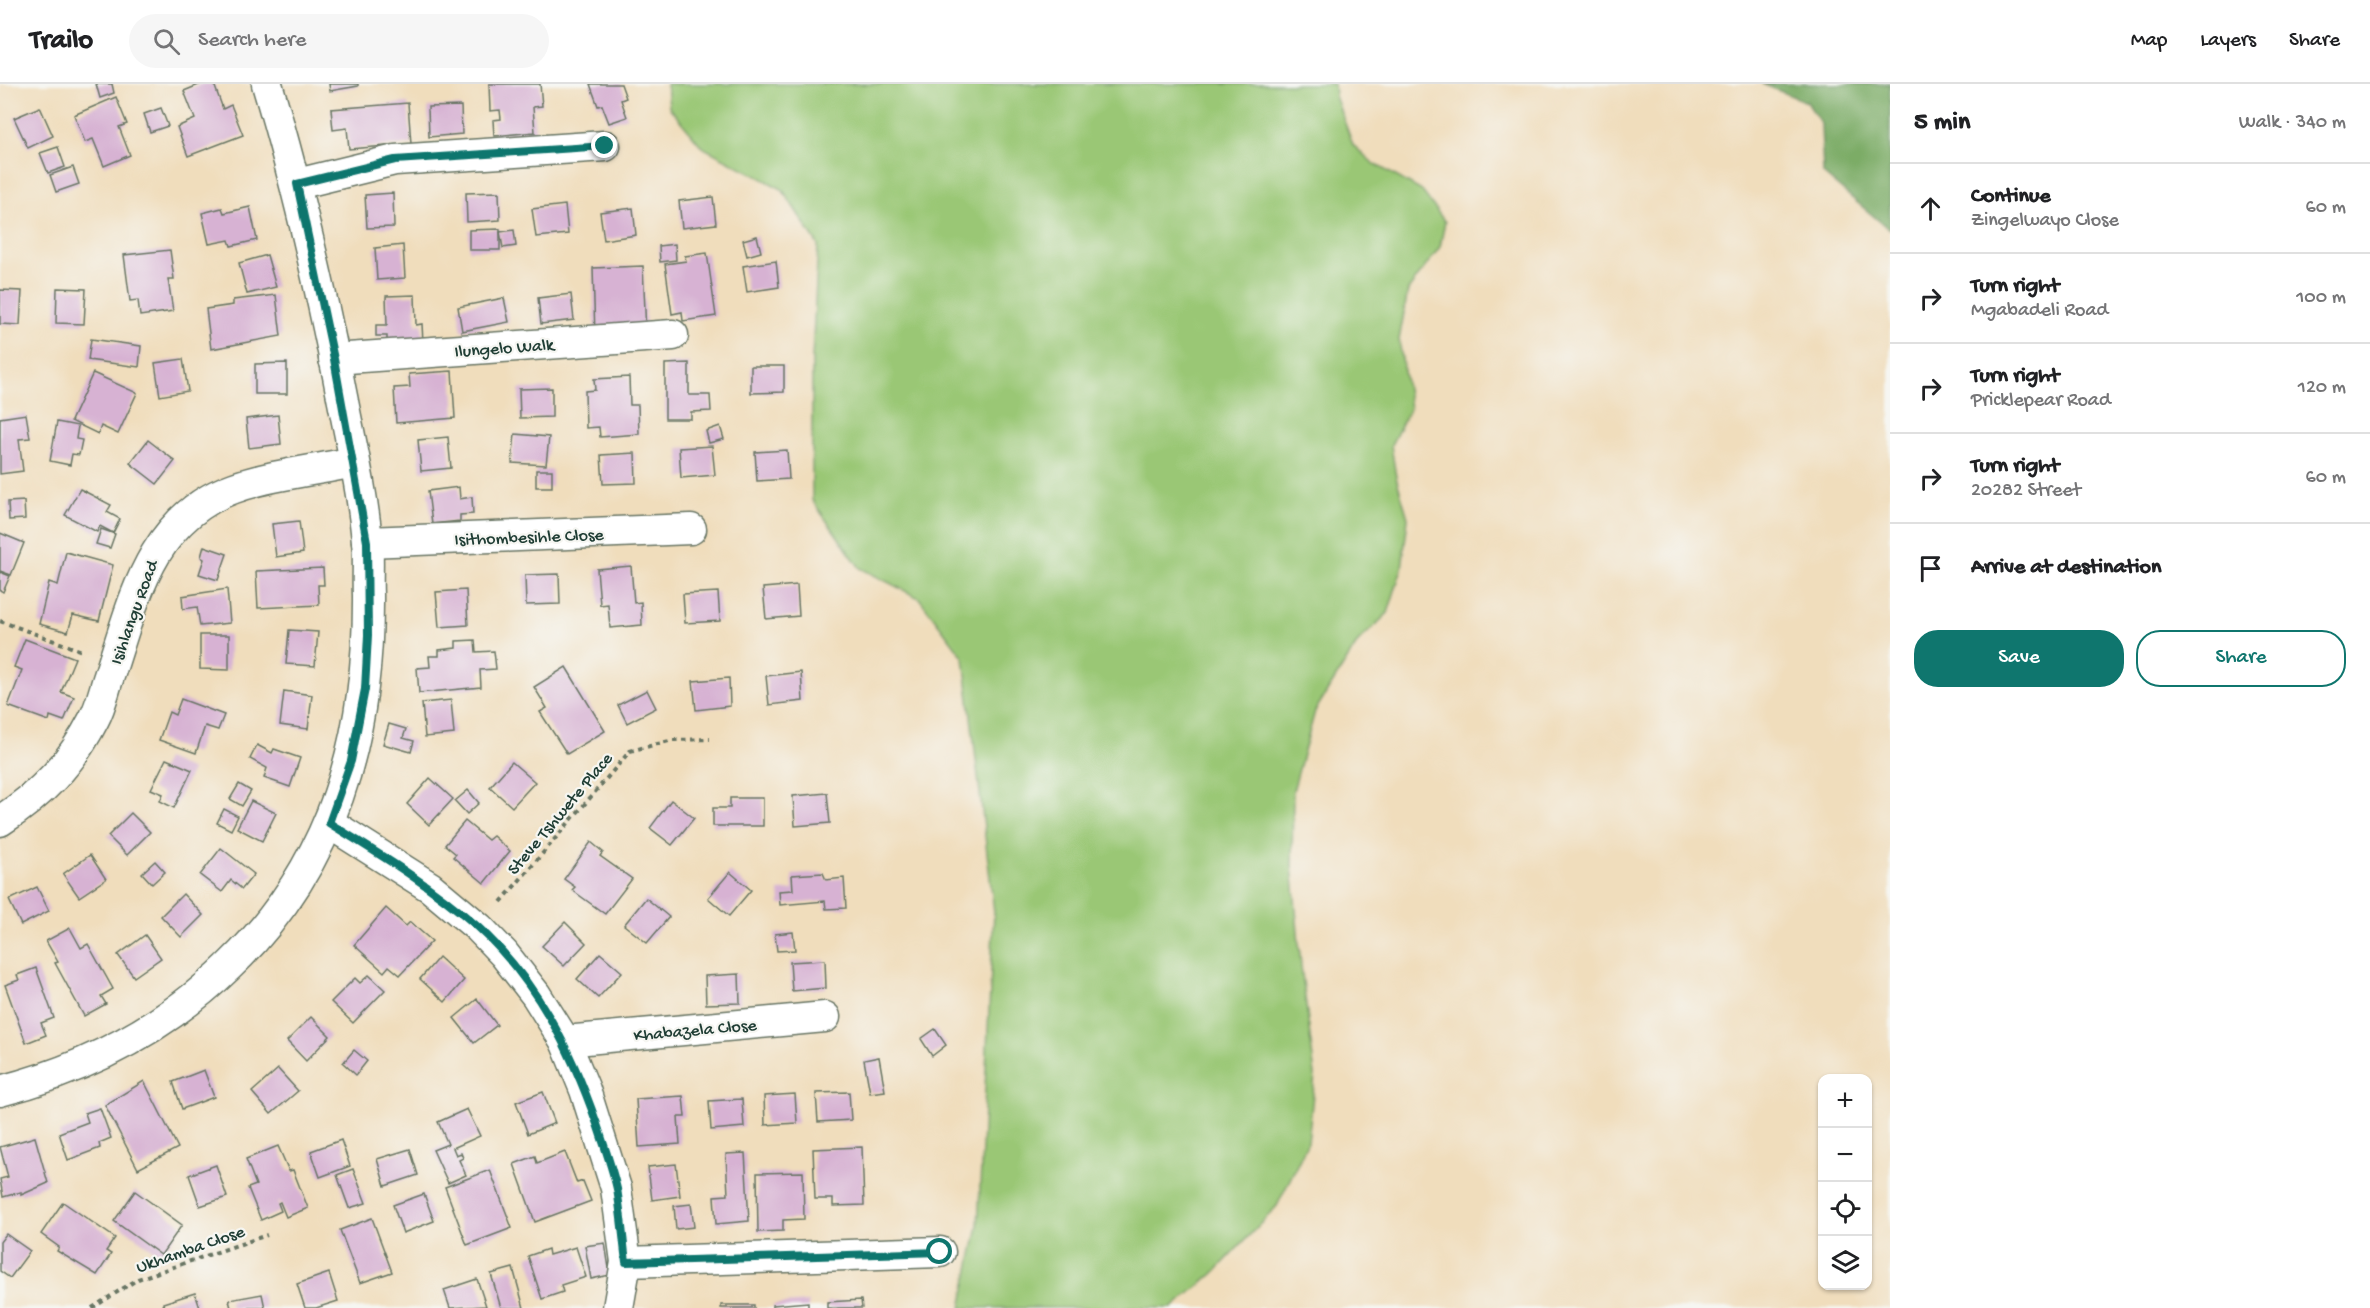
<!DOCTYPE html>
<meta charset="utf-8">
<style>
:root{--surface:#fff;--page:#f6f6f6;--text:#202124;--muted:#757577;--line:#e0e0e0;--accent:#0f766e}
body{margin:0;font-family:"Gochi Hand",sans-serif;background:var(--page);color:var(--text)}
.controls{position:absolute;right:18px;bottom:18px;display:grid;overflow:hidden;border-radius:12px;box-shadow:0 2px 4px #0004}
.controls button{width:54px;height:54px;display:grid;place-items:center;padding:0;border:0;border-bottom:2px solid var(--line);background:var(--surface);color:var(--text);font:30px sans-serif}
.stop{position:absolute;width:18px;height:18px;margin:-14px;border:4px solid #0f766e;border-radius:50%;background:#fff}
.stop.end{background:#0f766e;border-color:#fff;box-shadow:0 2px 6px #0008}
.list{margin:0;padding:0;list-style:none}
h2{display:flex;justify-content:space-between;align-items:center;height:78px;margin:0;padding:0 24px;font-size:26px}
h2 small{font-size:20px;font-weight:400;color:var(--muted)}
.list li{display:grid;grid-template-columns:39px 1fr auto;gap:18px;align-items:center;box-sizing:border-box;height:90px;padding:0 24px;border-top:2px solid var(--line)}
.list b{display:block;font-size:22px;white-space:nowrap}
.list p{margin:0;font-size:20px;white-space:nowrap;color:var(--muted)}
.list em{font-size:20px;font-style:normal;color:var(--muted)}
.actions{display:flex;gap:12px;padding:18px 24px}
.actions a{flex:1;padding:14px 0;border:2px solid var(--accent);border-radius:24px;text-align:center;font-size:21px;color:var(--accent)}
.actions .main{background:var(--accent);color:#fff}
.icon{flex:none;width:33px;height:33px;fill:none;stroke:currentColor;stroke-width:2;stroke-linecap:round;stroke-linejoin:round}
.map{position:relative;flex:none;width:1890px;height:1224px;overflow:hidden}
header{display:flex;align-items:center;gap:36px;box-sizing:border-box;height:84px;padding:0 30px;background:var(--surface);border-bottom:2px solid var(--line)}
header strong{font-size:28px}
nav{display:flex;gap:33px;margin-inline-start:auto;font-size:21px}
.search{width:420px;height:54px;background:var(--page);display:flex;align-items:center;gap:15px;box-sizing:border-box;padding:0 21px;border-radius:33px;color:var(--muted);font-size:22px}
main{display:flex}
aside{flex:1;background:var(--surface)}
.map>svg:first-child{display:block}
.green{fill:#9ac775;stroke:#5c8254;stroke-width:1.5}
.forest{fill:#7bac66;stroke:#4d744d;stroke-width:1.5}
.building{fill:#d7b2d3}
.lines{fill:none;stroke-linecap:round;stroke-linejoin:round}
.street-casing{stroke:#687564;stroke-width:33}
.path{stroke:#687564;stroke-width:4;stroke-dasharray:4.5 4.5;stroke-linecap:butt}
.street{stroke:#fff;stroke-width:30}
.route{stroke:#0f766e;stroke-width:8}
.labels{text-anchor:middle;stroke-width:4.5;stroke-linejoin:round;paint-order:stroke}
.street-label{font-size:18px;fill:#1f3d34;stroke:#f6f6f2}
</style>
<header>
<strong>Trailo</strong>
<div class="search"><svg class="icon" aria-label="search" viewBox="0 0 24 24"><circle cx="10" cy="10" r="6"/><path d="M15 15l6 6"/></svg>Search here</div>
<nav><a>Map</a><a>Layers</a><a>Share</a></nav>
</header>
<main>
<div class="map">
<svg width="1890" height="1224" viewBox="0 0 1890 1224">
<rect width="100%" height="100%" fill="#f6f6f2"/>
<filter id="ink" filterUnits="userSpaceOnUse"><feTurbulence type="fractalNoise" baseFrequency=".0167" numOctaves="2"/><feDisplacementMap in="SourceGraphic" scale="12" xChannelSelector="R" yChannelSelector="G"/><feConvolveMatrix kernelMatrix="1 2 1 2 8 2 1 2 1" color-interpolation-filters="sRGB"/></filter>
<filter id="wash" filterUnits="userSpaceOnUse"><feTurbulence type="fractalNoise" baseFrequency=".008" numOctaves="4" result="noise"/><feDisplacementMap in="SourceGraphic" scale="24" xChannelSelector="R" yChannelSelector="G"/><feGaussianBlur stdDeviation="1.35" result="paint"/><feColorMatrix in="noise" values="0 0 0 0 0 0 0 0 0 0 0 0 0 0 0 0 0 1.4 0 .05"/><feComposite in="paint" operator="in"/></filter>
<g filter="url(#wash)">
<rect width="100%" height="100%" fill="#f0ddbc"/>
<polygon class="green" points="667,0 1334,0 1335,12 1353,61 1373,79 1422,107 1445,138 1440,163 1408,206 1399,256 1410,324 1391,361 1396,393 1408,434 1402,484 1388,529 1358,558 1315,627 1293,707 1292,781 1301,882 1315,991 1308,1058 1277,1122 1213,1190 1172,1224 961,1224 978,1142 994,828 964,574 919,514 860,484 812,416 812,275 818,161 782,105 702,63 669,23"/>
<polygon class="forest" points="1762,0 1890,0 1890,146 1823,90 1821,40 1807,18"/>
<g id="blocks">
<g class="building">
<polygon points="96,0 112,0 114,9 100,14"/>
<polygon points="201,0 214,0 223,25 231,21 243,51 188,72 177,43 195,35 184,7"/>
<polygon points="329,0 358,0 358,2 330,7"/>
<polygon points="489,0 540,0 542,22 533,23 535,48 494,52 493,36 501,35 500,26 490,27"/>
<polygon points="590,0 621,0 626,14 621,16 627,33 609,39 602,21 598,22"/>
<polygon points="116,13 127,40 119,43 130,71 104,82 93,55 85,58 74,31"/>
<polygon points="408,19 411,60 349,65 347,44 333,46 331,25"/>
<polygon points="461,22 462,50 429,53 428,23"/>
<polygon points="40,23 53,52 28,64 14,34"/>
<polygon points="161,24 168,42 150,48 144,30"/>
<polygon points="58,63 65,83 48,89 40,69"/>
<polygon points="73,83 79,100 56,108 50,91"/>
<polygon points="499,108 500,136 467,138 466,109"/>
<polygon points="393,109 394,143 367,144 365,111"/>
<polygon points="713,113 716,140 682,144 679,117"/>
<polygon points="565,121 568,150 536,153 532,125"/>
<polygon points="250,123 257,156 231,162 229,156 209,160 202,129 222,124 224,129"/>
<polygon points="633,124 636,151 604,156 600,128"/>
<polygon points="500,145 500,166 469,166 469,146"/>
<polygon points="514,146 516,162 503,164 500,148"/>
<polygon points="757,152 761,168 747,172 743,156"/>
<polygon points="675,160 676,176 660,178 659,162"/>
<polygon points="403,161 405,194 377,196 375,164"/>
<polygon points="170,166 174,195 168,195 173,227 140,232 138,216 130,217 124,171"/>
<polygon points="707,169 716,232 683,237 682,228 672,230 665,180 686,177 685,172"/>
<polygon points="267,171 276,203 247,210 239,179"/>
<polygon points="776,177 779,203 747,208 743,182"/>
<polygon points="643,182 646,249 595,252 593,184"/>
<polygon points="57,204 86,205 84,240 56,239"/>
<polygon points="0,206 22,207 20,241 0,240"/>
<polygon points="571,210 574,236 541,240 538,214"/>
<polygon points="276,211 281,252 211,265 206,225 233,221 233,216"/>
<polygon points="415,211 416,241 422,240 423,258 387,259 387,252 376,252 376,241 387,241 386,212"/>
<polygon points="504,214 509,238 462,247 458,223"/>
<polygon points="91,255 141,262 139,283 88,276"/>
<polygon points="183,275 188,307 160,312 155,279"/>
<polygon points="287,279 287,310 255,310 255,280"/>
<polygon points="689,279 689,311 710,311 711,327 691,328 691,335 665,335 665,280"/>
<polygon points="751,282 784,282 784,308 751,309"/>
<polygon points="452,287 455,334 396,339 394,304 410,303 409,290"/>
<polygon points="93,289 137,309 118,350 101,342 98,350 71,337"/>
<polygon points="629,293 630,321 638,321 639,350 600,353 599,343 586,344 585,307 595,306 594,295"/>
<polygon points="552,304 552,333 520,334 519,305"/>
<polygon points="26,330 30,354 19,355 23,387 0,390 0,334"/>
<polygon points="278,331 281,360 249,364 246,335"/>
<polygon points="57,338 78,342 76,355 82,356 79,371 72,370 70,381 50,377"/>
<polygon points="720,342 724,355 709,359 706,347"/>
<polygon points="515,350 549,353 546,381 512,379"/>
<polygon points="448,353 451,384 421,387 418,356"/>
<polygon points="148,356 175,377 157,400 130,379"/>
<polygon points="712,362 715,391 681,394 679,364"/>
<polygon points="787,366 789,395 757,397 755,368"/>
<polygon points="635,369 636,399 603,400 601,371"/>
<rect x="536" y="386" width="16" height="17"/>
<polygon points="459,403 460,415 472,413 473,430 460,431 460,437 432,440 428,407"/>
<polygon points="80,405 111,421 107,428 120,435 113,449 100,442 97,448 65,431"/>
<polygon points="24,417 25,435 9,436 8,418"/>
<polygon points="299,437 303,469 276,473 272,440"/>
<polygon points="101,445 115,450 110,464 96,460"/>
<polygon points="0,449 24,459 11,491 0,487"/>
<polygon points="204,462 227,470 218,496 199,490 204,475 201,473"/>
<polygon points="66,468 113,481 99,537 73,531 68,548 39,540 49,498 58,501"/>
<polygon points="631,482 634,519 641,518 642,541 610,544 608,520 600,521 597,485"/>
<polygon points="323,484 324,501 318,501 319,521 258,524 256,487"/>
<polygon points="0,488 10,492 3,508 0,506"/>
<polygon points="559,490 560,520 526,521 525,491"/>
<polygon points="797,501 799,532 766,535 763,504"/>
<polygon points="227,505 230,539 200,542 197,523 183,525 182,512"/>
<polygon points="466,506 468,541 439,543 436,508"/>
<polygon points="718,508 720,537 685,539 683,510"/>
<polygon points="289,546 318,548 315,582 286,580"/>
<polygon points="200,551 229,551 229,586 200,585"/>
<polygon points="25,555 75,574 61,608 74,613 64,637 50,632 49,637 8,622 22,586 14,583"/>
<polygon points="475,556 476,568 494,567 496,585 480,586 481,603 419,609 417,584 430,583 429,572 439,572 439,566 456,564 456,557"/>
<polygon points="566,583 605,647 567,670 540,628 547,624 534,603"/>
<polygon points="801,588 803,617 769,621 766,592"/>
<polygon points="729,594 730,622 696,626 693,597"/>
<polygon points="647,606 656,624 627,639 618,621"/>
<polygon points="284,607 312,611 308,645 280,641"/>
<polygon points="181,615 224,631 218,646 205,642 196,669 159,656 169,628 175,631"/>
<polygon points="451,616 454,650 425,653 422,619"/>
<polygon points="389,640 406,645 403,654 414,657 411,668 383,660"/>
<polygon points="257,661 272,669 274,665 300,674 290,703 264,694 267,684 250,675"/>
<polygon points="166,675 192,686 174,724 160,717 163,710 151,705"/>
<polygon points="512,678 535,698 512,723 490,703"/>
<polygon points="430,694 453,715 429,741 407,720"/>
<polygon points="239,700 251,707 242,722 230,715"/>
<polygon points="468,706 479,719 467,730 455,717"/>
<polygon points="827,709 830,739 795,742 793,712"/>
<polygon points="730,714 763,714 763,742 713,742 713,724 730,724"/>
<polygon points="671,716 694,734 672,761 650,744"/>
<polygon points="251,717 276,729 262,757 237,744"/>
<polygon points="224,725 238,732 231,746 217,739"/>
<polygon points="131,729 150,748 127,771 108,752"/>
<polygon points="465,737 488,756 493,752 510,767 484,799 453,773 456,770 445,761"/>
<polygon points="591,758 603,768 600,772 632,795 605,830 572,806 575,803 564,795"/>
<polygon points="221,764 254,790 242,805 231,796 222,808 200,791"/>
<polygon points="90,771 106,795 79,813 63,790"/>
<polygon points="155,777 165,788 152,800 142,789"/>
<polygon points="730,788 751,806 729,832 708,814"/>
<polygon points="823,789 826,796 844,794 846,824 826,825 825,817 780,821 779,807 793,806 792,791"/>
<polygon points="37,803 49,827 21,841 9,816"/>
<polygon points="183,810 203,831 181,853 161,832"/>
<polygon points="646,814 669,833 647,859 624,841"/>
<polygon points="386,824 406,842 410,838 432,857 400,891 389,882 384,888 354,861"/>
<polygon points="565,838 586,859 564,882 542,862"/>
<polygon points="70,844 81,864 88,860 113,905 101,912 106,920 84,932 55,879 58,878 46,857"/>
<polygon points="793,848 795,866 777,867 775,850"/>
<polygon points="145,851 161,874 134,893 118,871"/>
<polygon points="600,869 622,888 598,914 577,895"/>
<polygon points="439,873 464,896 445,918 420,895"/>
<polygon points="825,876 826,904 792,907 790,878"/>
<polygon points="36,884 54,934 41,939 46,951 26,959 5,901 19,896 17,891"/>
<polygon points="739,890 740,919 706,920 705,892"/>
<polygon points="369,891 385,906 353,939 331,918 355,894 360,899"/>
<polygon points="477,915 497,941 474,959 454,934"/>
<polygon points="311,933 330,952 306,977 287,957"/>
<polygon points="935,945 946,961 932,972 921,955"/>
<polygon points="354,966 367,977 356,991 343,979"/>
<polygon points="879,973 885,1007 870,1009 864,976"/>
<polygon points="278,985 298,1007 271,1030 252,1008"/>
<polygon points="204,986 214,1013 182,1025 173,998"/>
<polygon points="144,997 178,1064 138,1085 105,1021"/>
<polygon points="543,1008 555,1039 528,1050 516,1018"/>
<polygon points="849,1008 851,1036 818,1038 816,1009"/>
<polygon points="795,1010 797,1039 765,1041 764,1012"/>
<polygon points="683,1012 685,1033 678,1033 680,1060 639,1063 636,1015"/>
<polygon points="742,1015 744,1043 711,1046 709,1017"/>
<polygon points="100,1024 111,1054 99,1059 100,1064 68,1076 59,1049 88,1038 85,1029"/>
<polygon points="467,1025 480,1052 453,1064 456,1071 461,1069 463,1074 459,1076 466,1091 448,1099 433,1066 448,1060 438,1038"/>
<polygon points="35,1053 48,1099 21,1111 21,1108 3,1113 0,1095 8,1093 0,1063"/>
<polygon points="341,1056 350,1082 320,1093 311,1067"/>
<polygon points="278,1062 289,1087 293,1086 308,1124 286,1133 280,1118 278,1119 281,1127 261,1136 248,1104 256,1101 246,1075"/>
<polygon points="862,1063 864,1121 833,1122 833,1115 815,1115 813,1065"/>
<polygon points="410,1065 418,1091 385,1102 377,1075"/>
<polygon points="565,1068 577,1099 583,1097 591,1117 535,1138 514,1080 535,1072 537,1079"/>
<polygon points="745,1069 749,1137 716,1140 714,1112 728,1111 726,1070"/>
<polygon points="676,1080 680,1112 652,1116 648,1083"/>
<polygon points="216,1081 227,1113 200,1122 189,1091"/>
<polygon points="353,1085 366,1119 349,1124 337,1091"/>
<polygon points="490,1086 512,1144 467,1161 445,1103"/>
<polygon points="803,1088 804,1135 783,1136 783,1147 758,1148 757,1089"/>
<polygon points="135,1107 182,1141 161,1171 114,1137"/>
<polygon points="424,1110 434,1137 403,1149 393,1121"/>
<polygon points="63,1118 115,1154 106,1167 111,1170 97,1191 57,1167 59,1163 41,1150"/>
<polygon points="691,1120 694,1143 676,1145 674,1122"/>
<polygon points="372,1134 392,1188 360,1199 340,1146"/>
<polygon points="6,1150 30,1167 10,1194 0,1187 0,1158"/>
<polygon points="605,1159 610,1191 591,1195 585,1162"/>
<polygon points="576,1163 586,1193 561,1201 563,1208 542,1215 528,1172 548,1165 549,1171"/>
<polygon points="513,1184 524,1224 501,1224 491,1190"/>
<polygon points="329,1189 338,1217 316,1224 305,1224 297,1200"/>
<polygon points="477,1195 486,1222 450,1224 444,1206"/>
<polygon points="195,1209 200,1224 164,1224 163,1219"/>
<polygon points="262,1210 265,1224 231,1224 229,1216"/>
<polygon points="861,1216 862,1224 827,1224 827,1218"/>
<polygon points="808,1218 808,1224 773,1224 773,1221"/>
<rect x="721" y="1221" width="33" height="3"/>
</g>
</g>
</g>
<g filter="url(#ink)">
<use href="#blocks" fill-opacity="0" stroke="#687564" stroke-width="1.5"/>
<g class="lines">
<defs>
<g id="street">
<polyline points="297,100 395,76 605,62"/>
<polyline points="334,275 673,251"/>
<polyline points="367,458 691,445"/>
<path d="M0,737C42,710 71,680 94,635C101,622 104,606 109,592C134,517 150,434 234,404C270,391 316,386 354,378"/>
<polyline points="329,739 430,803 479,844 504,870 536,911 565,957 585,1006 616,1104 626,1178 618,1224"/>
<polyline points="565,957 825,933"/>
<path d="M0,1007C86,985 165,944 229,882C334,781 369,654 368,511C367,493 369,475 367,457C362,402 348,346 338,292C318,193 296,96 267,0"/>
<polyline points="626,1178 940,1168"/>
</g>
</defs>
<use href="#street" class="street-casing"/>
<g class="path">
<polyline points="0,537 82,567"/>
<polyline points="501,818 630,667 673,656 710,655"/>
<polyline points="92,1224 138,1195 267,1151"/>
</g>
<use href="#street" class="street"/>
</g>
</g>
<g class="lines" filter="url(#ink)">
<path class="route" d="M605,62L395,76L297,100L334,275L367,458L368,551L365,605L351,677L329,739C381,771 432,802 478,843C537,897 571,966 597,1040C604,1061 612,1083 617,1105C621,1129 623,1154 626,1178L940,1168"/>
</g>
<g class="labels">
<g class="street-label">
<text transform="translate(504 263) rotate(-4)" y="6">Ilungelo Walk</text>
<text transform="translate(529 452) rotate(-2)" y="6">Isithombesihle Close</text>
<text transform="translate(133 528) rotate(-70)" y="6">Isihlangu Road</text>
<text transform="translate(559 729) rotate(-50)" y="6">Steve Tshwete Place</text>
<text transform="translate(695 945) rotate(-5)" y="6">Khabazela Close</text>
<text transform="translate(190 1164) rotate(-19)" y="6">Ukhamba Close</text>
</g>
</g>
</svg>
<div class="controls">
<button>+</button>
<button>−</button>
<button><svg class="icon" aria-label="locate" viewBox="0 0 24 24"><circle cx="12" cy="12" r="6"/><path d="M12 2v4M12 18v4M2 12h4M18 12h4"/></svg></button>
<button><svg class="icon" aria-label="layers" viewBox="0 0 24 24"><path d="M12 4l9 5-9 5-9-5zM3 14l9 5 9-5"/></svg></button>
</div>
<div class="stop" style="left:940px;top:1168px"></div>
<div class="stop end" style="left:605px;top:62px"></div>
</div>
<aside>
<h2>5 min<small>Walk · 340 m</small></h2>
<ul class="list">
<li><svg class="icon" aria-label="ahead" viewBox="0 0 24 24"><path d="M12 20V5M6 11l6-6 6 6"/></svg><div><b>Continue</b><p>Zingelwayo Close</p></div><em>60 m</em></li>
<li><svg class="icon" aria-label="right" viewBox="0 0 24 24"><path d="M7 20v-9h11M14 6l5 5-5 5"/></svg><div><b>Turn right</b><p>Mgabadeli Road</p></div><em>100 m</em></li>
<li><svg class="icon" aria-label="right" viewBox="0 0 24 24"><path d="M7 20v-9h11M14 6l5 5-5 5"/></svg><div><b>Turn right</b><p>Pricklepear Road</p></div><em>120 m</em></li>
<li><svg class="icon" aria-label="right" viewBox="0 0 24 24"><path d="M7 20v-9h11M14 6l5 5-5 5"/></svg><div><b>Turn right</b><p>20282 Street</p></div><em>60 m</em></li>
<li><svg class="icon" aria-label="arrive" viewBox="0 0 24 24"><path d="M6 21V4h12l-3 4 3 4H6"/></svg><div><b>Arrive at destination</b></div></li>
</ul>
<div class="actions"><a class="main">Save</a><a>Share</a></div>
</aside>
</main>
